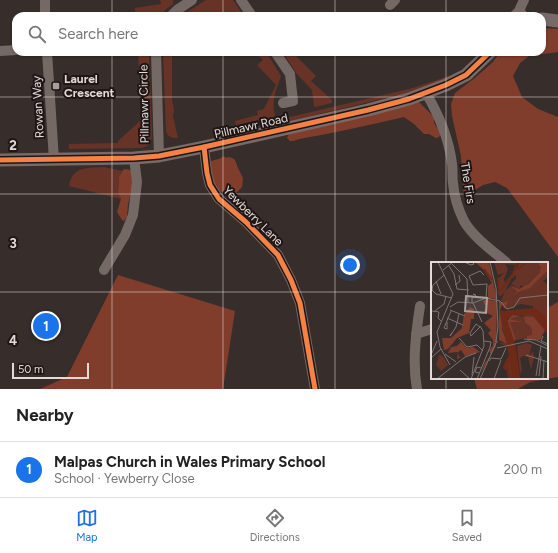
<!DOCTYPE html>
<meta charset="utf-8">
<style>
:root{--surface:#fff;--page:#f2f2f2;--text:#222;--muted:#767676;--line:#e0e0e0;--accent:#1a73e8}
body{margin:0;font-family:Figtree,sans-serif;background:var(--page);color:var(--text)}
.scale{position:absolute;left:12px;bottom:10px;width:77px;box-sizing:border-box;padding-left:4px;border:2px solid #e6dad7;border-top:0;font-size:11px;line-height:14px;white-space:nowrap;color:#e6dad7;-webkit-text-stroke:3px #1d1614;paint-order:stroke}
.you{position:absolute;left:350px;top:265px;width:14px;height:14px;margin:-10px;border:3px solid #fff;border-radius:50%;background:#1a73e8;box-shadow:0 0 0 6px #1a73e833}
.badge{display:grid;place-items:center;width:26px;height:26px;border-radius:50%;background:var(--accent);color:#fff;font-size:13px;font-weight:700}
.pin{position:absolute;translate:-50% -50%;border:2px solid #fff;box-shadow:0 1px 4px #0006}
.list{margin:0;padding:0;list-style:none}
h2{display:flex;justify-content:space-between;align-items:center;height:52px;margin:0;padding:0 16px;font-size:17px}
h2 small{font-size:13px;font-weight:400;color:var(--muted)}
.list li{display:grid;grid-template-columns:26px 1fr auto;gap:12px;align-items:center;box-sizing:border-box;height:56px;padding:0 16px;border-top:1px solid var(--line)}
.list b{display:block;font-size:15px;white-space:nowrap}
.list p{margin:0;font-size:13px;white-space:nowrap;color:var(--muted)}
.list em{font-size:13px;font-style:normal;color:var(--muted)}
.icon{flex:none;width:22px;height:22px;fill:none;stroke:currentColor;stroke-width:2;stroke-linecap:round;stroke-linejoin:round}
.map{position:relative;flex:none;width:558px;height:389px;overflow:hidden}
.search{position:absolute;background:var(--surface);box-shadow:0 1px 3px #0004;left:12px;right:12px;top:12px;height:44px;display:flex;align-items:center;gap:10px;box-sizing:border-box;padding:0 14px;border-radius:12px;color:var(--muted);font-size:15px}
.sheet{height:108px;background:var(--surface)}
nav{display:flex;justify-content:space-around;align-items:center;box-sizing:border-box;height:56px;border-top:1px solid var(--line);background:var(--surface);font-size:11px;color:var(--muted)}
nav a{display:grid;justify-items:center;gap:2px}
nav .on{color:var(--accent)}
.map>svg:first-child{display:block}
.green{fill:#673327}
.forest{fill:#813d2c}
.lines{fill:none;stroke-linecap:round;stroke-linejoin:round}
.street{stroke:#756966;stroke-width:10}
.secondary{stroke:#786a68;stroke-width:13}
.cycleway-casing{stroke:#1d1614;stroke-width:8}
.cycleway{stroke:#f48246;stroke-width:5}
.grid{fill:none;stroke:#e6dad7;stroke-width:1;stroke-opacity:0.55}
.poi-dot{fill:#a99e9b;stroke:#1d1614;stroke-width:1.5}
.labels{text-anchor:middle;stroke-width:4;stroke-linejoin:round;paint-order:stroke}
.poi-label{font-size:12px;font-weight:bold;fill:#e6dad7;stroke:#1d1614;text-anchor:start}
.street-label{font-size:12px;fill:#e6dad7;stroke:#1d1614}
.inset-river{fill:none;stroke:#6e2917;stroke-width:2}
.inset-road{fill:none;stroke:#7d7370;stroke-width:1}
.view{fill:#a99e9b;fill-opacity:0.15;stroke:#a99e9b;stroke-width:2}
.inset-edge{fill:none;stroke:#e6dad7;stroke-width:2}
.grid-label{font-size:13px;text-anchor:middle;font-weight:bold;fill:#e6dad7;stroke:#1d1614;stroke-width:4;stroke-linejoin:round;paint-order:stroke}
</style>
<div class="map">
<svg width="558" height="389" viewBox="0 0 558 389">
<rect width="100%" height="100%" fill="#372e2c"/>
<g class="green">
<polygon points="160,0 173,0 173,4 164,11 158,16 135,16 135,8 161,4"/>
<polygon points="206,0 233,0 244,16 208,15 206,16 181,16"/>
<path d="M138,52H149L152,135C151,144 148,147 140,148L69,149V144L118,143V141L139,122L142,118Z"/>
<path d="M163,52H172V99L174,110L173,116L178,138C172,138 167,137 166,131Z"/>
<path d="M255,52H266L281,76C276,91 271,100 275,116L273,117L236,125L235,121L258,115L257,111L264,109L276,85L257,65L263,60Z"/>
<polygon points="283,52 296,52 294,54 316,76 311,81 332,100 332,103 315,107 314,106 312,90 296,73"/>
<polygon points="452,75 451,78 415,91 273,125 273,121 413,88"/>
<path d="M104,167L122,171C117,180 117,190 121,199L69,186C72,166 88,168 104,167Z"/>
</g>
<g class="forest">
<polygon points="542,28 558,29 558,52 529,56 520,63 513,76 522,97 538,109 558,117 558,257 507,188 495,182 483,185 464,197 461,156 452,116 451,104 455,93 476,77 493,62 500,52 542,52"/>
<path d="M418,101L433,116L434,119V123C437,129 443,131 439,137L436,138L429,134H424L414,124L404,117C369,125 334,133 299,139L294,141H290L287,138L289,134Z"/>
<path d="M224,156L226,158L228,157L232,158L235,160L238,168L243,178L242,187C239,190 236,194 232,195C229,196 226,195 223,193C212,187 211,172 211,161L219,159Z"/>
<polygon points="125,169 131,170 133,186 128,204 127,217 124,221 122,220 117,212 121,199 118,192 119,177 123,170"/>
<polygon points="118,275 235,311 223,389 40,389 67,377"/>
<polygon points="558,302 558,377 530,382 518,389 477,389 474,378 547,378 547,308"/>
</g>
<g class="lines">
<g class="street">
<polyline points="45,0 45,16"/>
<polyline points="241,0 252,16"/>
<polyline points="390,5 395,0"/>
<polyline points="517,15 524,0"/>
<polyline points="171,16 177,10 192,0"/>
<polyline points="0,51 16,50"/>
<polyline points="47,52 54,160"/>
<polyline points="156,52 159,156"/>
<polyline points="275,52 290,74 293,101 283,103"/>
<path d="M426,93C439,115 449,139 452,164C453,170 452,177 453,183C454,196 458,209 464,221C473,237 493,251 507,263"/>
<polyline points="204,147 207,173 210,185 219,199 246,222 278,255 291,280 300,303 315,389"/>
<polyline points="104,270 125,235 133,215 137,182 134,158"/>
<polyline points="416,334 432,329"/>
<path d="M417,389C412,362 416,333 420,306"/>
</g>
<g class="secondary">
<polyline points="516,16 517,15 522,16"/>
<polyline points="542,19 558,21"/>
<polyline points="0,160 134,158 159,156 204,147 368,110 409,99 446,85 466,75 490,52"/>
</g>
<defs>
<g id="cycleway">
<polyline points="204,147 207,173 210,185 219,199 246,222 278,255 291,280 300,303 315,389"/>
<polyline points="0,160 134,158 159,156 204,147 368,110 409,99 446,85 466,75 490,52"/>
</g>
</defs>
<use href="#cycleway" class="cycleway-casing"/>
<use href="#cycleway" class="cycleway"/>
</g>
<path class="grid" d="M112,0V16M223,0V16M335,0V16M446,0V16M112,52V389M223,52V389M335,52V389M446,52V263M0,97H558M0,194H558M0,292H432M547,292H558M446,378V389"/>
<rect class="poi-dot" x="52" y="82" width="8" height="8" rx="2"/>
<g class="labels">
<g class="poi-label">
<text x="64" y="83">Laurel<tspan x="64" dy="14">Crescent</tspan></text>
</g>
<g class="street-label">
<text transform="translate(144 104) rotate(-91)" y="4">Pillmawr Circle</text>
<text transform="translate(38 107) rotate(-93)" y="4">Rowan Way</text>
<text transform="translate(251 126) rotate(-13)" y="4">Pillmawr Road</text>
<text transform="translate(468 183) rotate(81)" y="4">The Firs</text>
<text transform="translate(253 216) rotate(45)" y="4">Yewberry Lane</text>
</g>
</g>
<g transform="translate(431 262)">
<rect width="117" height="117" fill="#372e2c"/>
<path d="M63,0H85V3L74,2L77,7L73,17L74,21L86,6L88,0H95L92,3L97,0H109L107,4L111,5L109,10L93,25L90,23L88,27L80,22L85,17V13L80,17L74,29L80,24L83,26L86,29L83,37L87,30L117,8V15L112,19L117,23V65L112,57L75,50L82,117L81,115L77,117L76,109L72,106L78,93L77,85L68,81H76L69,59L70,48L74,50L102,47V44L90,42L74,47L77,39H70L74,29L70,34L67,33V17L73,11L67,13ZM82,51L104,52L117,69V72L101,53H82L76,57L83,79L85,77L79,60H93L79,57L93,54L94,61L100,65L101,74L83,79L89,117L82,84L73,58ZM96,81L101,83L98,94L102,89L103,95L100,107L97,95L92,94L89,96L91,108L89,112L86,84ZM8,93L12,94L17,103L10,109L5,103Z" fill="#673327"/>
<path d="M44,0H58L66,38L61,36L58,38L66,39L65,84L50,111L53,102L60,93L58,88L62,84V78L57,71L60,68L53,61L62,54L52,49L56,47L52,39L57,37V24L61,21L53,8ZM109,0H117V8L99,26L87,30L83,35L86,29L79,23L88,27L97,22L109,10L110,5L107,3ZM68,39L74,43L70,40L77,39L74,47L71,43L69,48L71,67L76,81H74L68,78ZM39,45L43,47V57H40L38,71L26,76L17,87L13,88L11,76H20L31,66L33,52ZM81,53L104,55L114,68L109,78L96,77V74L101,73L100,65L94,61L93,54H90L79,57L93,60H79L85,77L83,79L76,59ZM30,80L36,86L42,85L49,90L34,94L30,88L27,90L28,95H30L26,97L27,90L17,91L20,85L26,84Z" fill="#813d2c"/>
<path d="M105,46L115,56L117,72L101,53H82L76,57L85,86L89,115V117H82L79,101H77L79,114L77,117L76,109L72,104L78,93L69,49Z" fill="#6e2917"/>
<path class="inset-river" d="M85,6L87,7L96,0M53,7L61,18M67,15L68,31M67,32L82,12L86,0"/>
<path class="inset-road" d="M7,0L22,32L6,70L9,85L19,103M33,0L40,3L43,2L41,0M59,0L65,26L67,64L65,80H67M21,2L36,17L37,41M18,4L23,12L26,27L38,28M12,8L22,0M13,13L2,23L1,28L5,32L21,36M53,13L49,9L38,14L42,23L56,22L55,36M5,19L10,32M24,23L29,19L28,13M41,41V36L45,33L42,32M42,41L51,60M19,45L27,40L42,41L55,36L69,39L76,47L83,45L89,36L117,33M19,48L34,54M1,49L8,50L7,56L10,59M4,49L13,42L15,34M16,56L32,63M16,60V67L13,66L20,49M45,62L49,65L40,74L39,71ZM21,71L19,74L25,65L28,52M112,74L110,79L117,82M28,76L36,85L46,83L52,89M93,77L105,78L117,84M66,86L98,79L117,87M1,91L6,79M14,92L25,100M95,93L117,100M0,96L10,87M70,97L75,86M58,99L60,96L70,97M29,108L39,117M48,111L44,110L46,105L50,106M41,113L43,95M105,114L110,84M108,114L110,94M6,117L34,95L45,91M40,117L53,84L52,69L49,64M46,117L59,85L60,80L53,79M49,117L65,81M63,117L70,98M112,117L113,98"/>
<path class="view" d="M35,34L56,36L55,51L34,49Z"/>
<rect width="117" height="117" class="inset-edge"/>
</g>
<g class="grid-label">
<text x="13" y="150">2</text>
<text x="13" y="248">3</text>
<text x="13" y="345">4</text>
</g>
</svg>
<div class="scale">50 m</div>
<div class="you"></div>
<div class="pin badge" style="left:46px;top:326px">1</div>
<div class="search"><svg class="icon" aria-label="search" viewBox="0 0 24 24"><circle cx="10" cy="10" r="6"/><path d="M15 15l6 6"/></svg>Search here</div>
</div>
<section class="sheet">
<h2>Nearby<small></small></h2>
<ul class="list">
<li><span class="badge">1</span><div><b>Malpas Church in Wales Primary School</b><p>School · Yewberry Close</p></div><em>200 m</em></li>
</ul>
</section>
<nav>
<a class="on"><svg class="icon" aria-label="map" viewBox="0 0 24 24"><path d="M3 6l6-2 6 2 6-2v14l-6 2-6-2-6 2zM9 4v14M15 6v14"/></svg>Map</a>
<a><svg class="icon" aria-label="directions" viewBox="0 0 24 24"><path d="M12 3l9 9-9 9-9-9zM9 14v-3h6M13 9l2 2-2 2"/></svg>Directions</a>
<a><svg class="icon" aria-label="saved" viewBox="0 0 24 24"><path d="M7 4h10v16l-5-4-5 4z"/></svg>Saved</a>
</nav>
